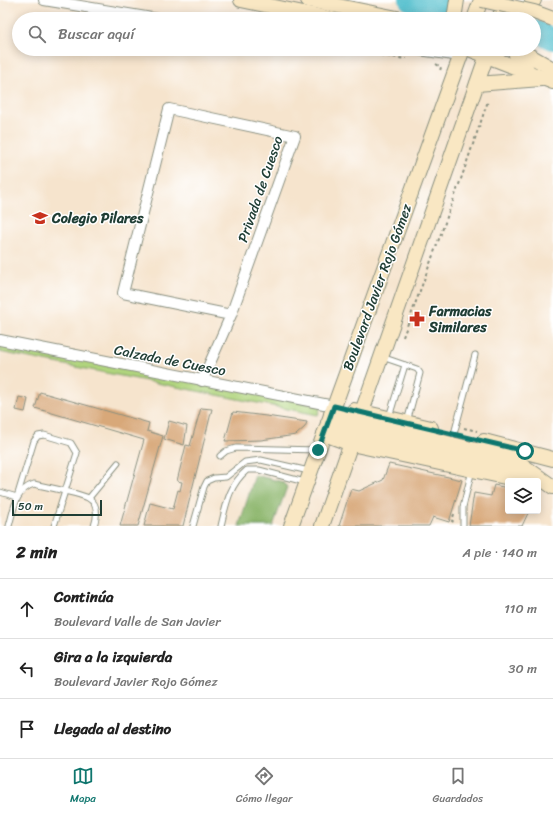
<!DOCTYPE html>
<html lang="es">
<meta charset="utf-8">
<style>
:root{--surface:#fff;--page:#f2f2f2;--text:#222;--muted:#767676;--line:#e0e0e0;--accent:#0f766e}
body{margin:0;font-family:Sriracha,sans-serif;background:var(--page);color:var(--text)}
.controls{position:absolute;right:12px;bottom:12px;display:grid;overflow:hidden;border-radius:4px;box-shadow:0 2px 10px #0003}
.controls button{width:36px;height:36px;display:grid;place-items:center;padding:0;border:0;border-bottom:1px solid var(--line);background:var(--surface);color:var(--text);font:20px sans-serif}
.scale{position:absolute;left:12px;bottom:10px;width:90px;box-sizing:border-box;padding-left:4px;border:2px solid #1f3d34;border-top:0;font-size:11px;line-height:14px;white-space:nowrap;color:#1f3d34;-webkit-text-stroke:3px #fff;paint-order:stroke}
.stop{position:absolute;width:12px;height:12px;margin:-9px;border:3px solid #0f766e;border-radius:50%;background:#fff}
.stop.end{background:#0f766e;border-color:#fff;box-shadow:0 1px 4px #0008}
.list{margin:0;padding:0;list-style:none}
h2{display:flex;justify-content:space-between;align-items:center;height:52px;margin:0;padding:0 16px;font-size:17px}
h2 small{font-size:13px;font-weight:400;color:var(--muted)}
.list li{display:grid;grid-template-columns:26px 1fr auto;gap:12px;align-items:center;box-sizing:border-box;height:60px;padding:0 16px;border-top:1px solid var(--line)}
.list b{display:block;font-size:15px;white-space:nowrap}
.list p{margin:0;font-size:13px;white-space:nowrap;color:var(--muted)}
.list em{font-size:13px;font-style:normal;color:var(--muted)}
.icon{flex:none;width:22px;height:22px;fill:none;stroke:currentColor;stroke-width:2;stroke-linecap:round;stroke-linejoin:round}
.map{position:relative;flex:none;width:553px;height:526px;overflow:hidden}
.search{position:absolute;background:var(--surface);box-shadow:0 2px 10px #0003;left:12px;right:12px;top:12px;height:44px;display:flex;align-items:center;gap:10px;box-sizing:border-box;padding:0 14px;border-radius:22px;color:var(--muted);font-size:15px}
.sheet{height:232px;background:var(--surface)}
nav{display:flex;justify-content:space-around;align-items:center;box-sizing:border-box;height:56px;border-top:1px solid var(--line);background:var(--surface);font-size:11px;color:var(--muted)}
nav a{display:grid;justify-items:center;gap:2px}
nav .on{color:var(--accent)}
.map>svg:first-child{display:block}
.green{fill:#b0d47d;stroke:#688858}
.forest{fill:#8cb66c;stroke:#567a50}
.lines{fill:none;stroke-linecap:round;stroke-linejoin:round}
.river{stroke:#53bfcd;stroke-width:22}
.building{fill:#d8a879}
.lane-casing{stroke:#8a9080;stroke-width:7}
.street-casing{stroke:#8a9080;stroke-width:12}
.secondary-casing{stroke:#8a9080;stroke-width:16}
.path{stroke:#8a9080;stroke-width:2;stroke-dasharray:3 3;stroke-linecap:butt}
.lane{stroke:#fff;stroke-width:5}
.street{stroke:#fff;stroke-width:10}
.secondary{stroke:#f9e7c3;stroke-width:14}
.secondary-bridge-casing{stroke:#8a9080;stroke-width:16;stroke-linecap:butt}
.secondary-bridge{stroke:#f9e7c3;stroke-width:14}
.route{stroke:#0f766e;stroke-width:5}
.labels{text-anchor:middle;stroke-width:3;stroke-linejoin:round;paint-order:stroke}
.street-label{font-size:14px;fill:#1f3d34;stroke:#fff}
.poi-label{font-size:14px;font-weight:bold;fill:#1f3d34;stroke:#fff;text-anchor:start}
</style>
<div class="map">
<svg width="553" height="526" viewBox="0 0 553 526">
<rect width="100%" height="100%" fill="#fff"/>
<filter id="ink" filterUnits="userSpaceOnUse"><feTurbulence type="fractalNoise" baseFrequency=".025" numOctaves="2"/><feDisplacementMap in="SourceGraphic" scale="8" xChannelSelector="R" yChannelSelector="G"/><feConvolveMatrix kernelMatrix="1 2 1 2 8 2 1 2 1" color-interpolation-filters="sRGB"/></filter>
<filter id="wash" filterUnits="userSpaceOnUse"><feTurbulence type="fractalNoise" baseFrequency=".012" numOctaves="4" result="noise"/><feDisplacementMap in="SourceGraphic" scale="16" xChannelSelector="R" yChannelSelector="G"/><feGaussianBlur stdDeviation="0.9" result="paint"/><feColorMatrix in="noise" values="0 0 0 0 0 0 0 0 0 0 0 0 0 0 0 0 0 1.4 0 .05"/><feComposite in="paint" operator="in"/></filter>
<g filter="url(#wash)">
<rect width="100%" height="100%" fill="#f6e4cd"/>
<polygon class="green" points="0,341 321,406 318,415 0,352"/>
<polygon class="forest" points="255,475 283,482 287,487 273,526 239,526"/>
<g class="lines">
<g class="river">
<polyline points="410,0 440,6"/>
<polyline points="536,31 553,39"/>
</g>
</g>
<g id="blocks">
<g class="building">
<polygon points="40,392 149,423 147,431 163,436 138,526 120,526 144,440 35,408"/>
<polygon points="19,397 28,399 25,412 16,410"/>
<polygon points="201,408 212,409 183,526 144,526 150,503 173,509 178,490 180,491 182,482 177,481 186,445 190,446"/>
<polygon points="233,412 266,416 307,422 305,427 296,435 261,440 225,441"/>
<polygon points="169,421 187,426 184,445 164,439"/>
<polygon points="389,464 462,480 449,522 433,517 429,526 339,526 351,489 359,491 383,480"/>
<polygon points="494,485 508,488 508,511 529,511 522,526 469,526 474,493 491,496"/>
</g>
</g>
</g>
<g filter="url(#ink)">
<use href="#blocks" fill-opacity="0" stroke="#8a9080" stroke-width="1"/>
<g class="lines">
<defs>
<g id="lane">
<polyline points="382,357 417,369 420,373 407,422"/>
<polyline points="389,417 405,365"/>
<polyline points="454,434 475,355"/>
<polyline points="220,456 226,451 236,448 317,450"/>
<polyline points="0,492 17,497 34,441 38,436 44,435 71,443 77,453 54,526"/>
<polyline points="89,498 118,463"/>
<path d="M9,526C14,509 15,490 34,484C46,487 79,493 88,498C99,504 97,517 94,526"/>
<polyline points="193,526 204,487 207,481 214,478 226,477 245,462 261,460 309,471"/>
<path d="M221,526C226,505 229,485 247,470H259L305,482"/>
<polyline points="463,526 463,507 472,470"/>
</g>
<g id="street">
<polyline points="44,0 158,19"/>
<polyline points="412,49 461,56"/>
<polyline points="0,340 334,406"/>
<polyline points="202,381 231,315 295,136 169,109 123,293 231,315"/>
</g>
<g id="secondary">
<polyline points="241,0 332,19"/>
<polyline points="308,0 402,19"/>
<polyline points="454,19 457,0"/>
<polyline points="474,19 481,0"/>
<polyline points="499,19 505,0"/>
<polyline points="522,19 534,0"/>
<polyline points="469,49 553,82"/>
<polyline points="514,49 520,65 527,69"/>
<polyline points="518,49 553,69"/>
<polyline points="477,84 541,79"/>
<polyline points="354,410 431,428"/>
<polyline points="331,414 508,458 518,462 553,487"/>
<polyline points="328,423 355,432 510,468 525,470"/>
<polyline points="324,434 351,444 524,481"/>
<polyline points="484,441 553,459"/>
<polyline points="291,526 463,49"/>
<polyline points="322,526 489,49"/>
</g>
</defs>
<use href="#lane" class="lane-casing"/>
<use href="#street" class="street-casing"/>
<use href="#secondary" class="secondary-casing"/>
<g class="path">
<polyline points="168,16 185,19"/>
<polyline points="340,49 406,59"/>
<polyline points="436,64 441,67 440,71"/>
<polyline points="403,337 461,179 488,101"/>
<polyline points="464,428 477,431"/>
<polyline points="454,514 452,521 456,523"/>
</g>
<use href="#lane" class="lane"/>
<use href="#street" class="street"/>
<use href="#secondary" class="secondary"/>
<defs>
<polyline id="secondary-bridge" points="482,0 534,12 553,19"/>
</defs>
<use href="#secondary-bridge" class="secondary-bridge-casing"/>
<use href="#secondary-bridge" class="secondary-bridge"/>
</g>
</g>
<g class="lines" filter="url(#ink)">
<polyline class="route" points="318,450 334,406 525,451"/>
</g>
<defs>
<symbol id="school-bare" viewBox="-9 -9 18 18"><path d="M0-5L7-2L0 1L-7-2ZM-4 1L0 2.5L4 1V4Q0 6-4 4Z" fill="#c8321e" stroke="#fff" stroke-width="2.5" paint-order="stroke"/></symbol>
<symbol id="pharmacy-bare" viewBox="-9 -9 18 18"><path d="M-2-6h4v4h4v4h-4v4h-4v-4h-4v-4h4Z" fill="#c8321e" stroke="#fff" stroke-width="2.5" paint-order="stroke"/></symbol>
</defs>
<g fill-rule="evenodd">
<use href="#school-bare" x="29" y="207" width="22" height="22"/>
<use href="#pharmacy-bare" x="406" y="308" width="22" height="22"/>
</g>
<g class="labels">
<g class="street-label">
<text transform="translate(260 189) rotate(-71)" y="5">Privada de Cuesco</text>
<text transform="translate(377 287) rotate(-70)" y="5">Boulevard Javier Rojo Gómez</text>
<text transform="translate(170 360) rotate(11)" y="5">Calzada de Cuesco</text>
</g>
<g class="poi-label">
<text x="52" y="223">Colegio Pilares</text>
<text x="429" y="316">Farmacias<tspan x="429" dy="16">Similares</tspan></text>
</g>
</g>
</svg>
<div class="controls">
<button><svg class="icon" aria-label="layers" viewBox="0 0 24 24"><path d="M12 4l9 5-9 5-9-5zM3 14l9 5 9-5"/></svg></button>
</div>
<div class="scale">50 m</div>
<div class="stop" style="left:525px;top:451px"></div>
<div class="stop end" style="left:318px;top:450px"></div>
<div class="search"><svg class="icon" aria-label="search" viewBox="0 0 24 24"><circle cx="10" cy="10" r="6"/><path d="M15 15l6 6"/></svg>Buscar aquí</div>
</div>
<section class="sheet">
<h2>2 min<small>A pie · 140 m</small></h2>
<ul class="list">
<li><svg class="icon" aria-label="ahead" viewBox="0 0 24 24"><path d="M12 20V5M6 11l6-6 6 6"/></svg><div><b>Continúa</b><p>Boulevard Valle de San Javier</p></div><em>110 m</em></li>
<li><svg class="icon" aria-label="left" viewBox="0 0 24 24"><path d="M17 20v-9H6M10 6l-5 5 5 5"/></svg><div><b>Gira a la izquierda</b><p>Boulevard Javier Rojo Gómez</p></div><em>30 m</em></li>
<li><svg class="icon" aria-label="arrive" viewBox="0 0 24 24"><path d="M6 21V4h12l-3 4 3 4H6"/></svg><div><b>Llegada al destino</b></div></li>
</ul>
</section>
<nav>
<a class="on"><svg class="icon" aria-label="map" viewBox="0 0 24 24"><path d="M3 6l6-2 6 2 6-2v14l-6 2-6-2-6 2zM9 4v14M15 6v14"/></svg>Mapa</a>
<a><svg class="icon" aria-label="directions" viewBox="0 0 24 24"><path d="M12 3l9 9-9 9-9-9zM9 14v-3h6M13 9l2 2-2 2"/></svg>Cómo llegar</a>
<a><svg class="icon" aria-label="saved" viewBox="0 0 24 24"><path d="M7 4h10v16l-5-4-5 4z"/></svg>Guardados</a>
</nav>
